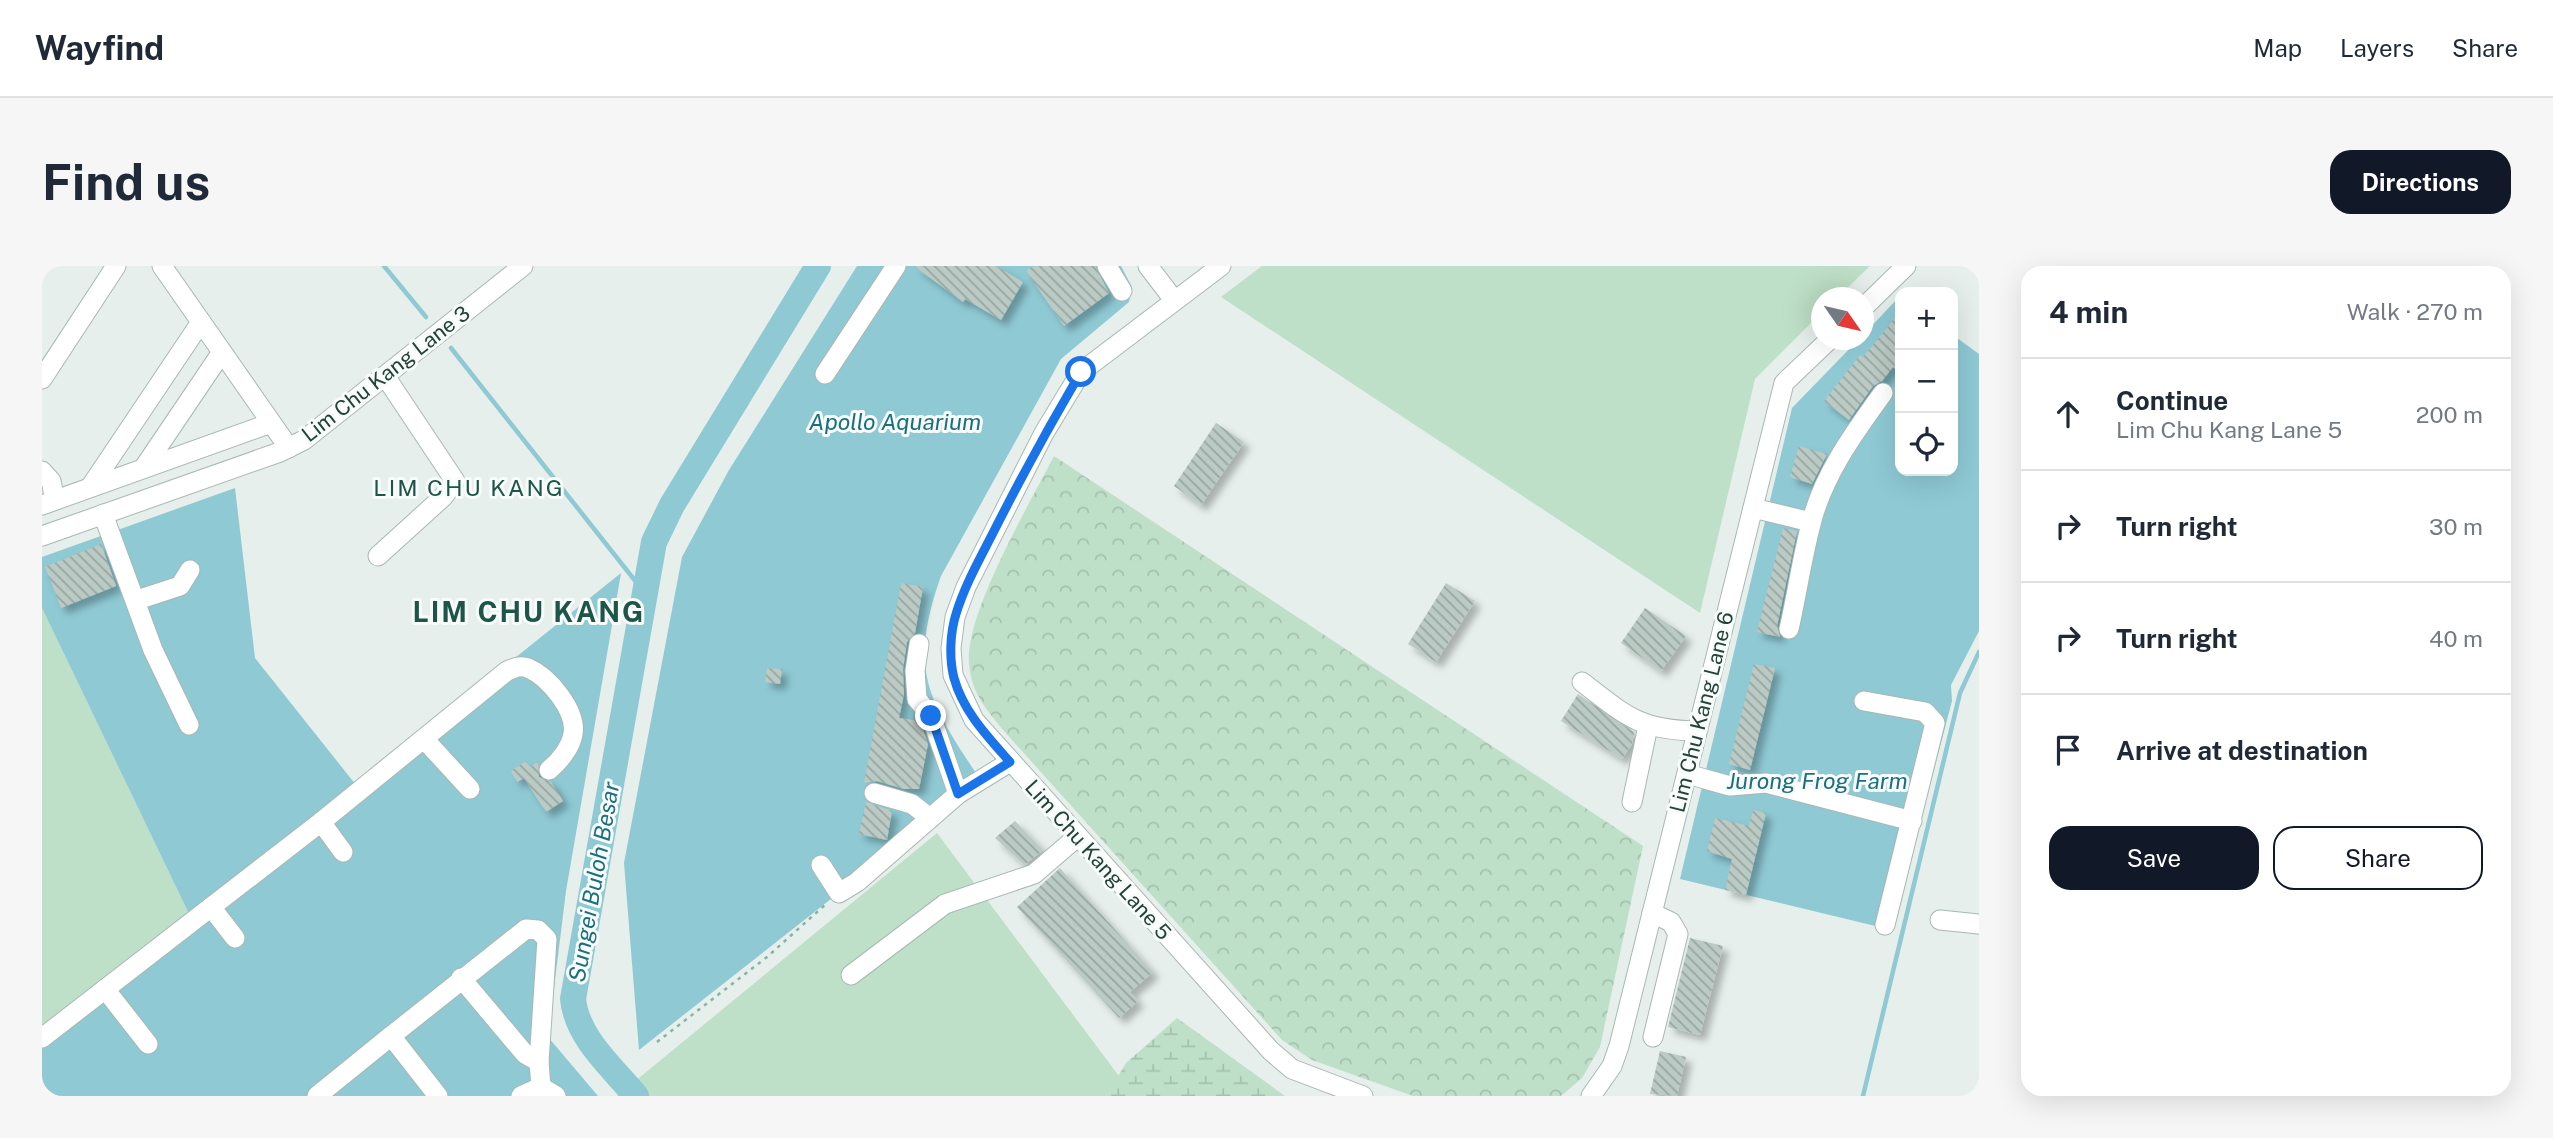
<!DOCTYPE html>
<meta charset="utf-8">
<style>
:root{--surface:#fff;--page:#f6f6f7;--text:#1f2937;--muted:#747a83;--line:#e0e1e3;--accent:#111827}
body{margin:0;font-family:"Public Sans",sans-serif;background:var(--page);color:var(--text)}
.controls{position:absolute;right:21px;top:21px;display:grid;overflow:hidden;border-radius:14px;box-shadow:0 7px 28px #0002}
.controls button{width:63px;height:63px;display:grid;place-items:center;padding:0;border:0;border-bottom:2px solid var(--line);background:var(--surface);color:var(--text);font:35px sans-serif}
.compass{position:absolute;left:1769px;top:21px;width:63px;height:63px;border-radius:50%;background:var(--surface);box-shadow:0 7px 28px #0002;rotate:124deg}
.stop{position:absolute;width:21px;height:21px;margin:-16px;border:5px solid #1a73e8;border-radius:50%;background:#fff}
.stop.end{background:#1a73e8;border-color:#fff;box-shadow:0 2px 7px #0008}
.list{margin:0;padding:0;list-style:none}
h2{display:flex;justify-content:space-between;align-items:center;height:91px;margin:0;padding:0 28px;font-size:30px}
h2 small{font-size:23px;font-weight:400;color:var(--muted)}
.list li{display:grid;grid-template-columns:46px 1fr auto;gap:21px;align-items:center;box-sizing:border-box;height:112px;padding:0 28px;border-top:2px solid var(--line)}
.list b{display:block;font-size:26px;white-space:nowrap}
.list p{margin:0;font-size:23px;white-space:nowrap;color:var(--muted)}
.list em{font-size:23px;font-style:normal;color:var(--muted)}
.actions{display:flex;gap:14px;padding:21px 28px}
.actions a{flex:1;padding:16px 0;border:2px solid var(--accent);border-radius:21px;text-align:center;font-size:24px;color:var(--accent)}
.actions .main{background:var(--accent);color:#fff}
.icon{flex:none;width:38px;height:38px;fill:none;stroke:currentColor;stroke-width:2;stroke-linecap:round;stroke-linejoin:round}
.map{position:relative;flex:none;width:1937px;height:830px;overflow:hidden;border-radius:21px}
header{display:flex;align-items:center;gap:42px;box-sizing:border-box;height:98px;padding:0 35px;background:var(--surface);border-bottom:2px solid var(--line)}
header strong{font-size:33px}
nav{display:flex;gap:38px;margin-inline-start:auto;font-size:24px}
.intro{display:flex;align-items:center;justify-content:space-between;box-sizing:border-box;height:168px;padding:0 42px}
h1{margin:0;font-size:49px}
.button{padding:18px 32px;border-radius:21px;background:var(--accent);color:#fff;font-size:24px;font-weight:700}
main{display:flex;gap:42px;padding:0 42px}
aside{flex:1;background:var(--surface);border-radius:21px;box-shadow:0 7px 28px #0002}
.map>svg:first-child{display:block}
.green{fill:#bfe0c8}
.forest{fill:url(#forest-crowns)}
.wetland{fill:url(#wetland-marsh)}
.water{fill:#8ec9d4}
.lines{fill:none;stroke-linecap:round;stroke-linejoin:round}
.stream{stroke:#8ec9d4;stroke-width:4.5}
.river{stroke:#8ec9d4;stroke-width:26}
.building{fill:url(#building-back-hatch);filter:url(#shadow)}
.minor-casing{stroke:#a8b8b2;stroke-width:21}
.path{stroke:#86b3a5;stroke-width:2.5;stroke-dasharray:3.5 5;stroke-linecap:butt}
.minor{stroke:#fff;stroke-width:19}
.route{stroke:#1a73e8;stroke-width:9}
.labels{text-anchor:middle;stroke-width:6;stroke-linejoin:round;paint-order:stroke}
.street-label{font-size:21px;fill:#24423a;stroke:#f7fbf9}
.water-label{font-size:23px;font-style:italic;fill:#1c6f80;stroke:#f7fbf9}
.neighbourhood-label{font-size:23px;letter-spacing:2px;fill:#1f5548;stroke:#f7fbf9}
.district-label{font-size:28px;font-weight:bold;letter-spacing:2px;fill:#1f5548;stroke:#f7fbf9}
</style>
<header>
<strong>Wayfind</strong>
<nav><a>Map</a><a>Layers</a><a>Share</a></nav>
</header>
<div class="intro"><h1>Find us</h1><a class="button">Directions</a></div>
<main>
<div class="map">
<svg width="1937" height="830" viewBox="0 0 1937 830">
<defs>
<pattern id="forest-crowns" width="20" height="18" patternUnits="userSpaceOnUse" patternTransform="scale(1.75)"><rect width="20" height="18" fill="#bfe0c8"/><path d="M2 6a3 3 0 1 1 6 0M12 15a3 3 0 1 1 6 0" fill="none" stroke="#a4c1ad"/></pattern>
<pattern id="wetland-marsh" width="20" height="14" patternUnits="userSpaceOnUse" patternTransform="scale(1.75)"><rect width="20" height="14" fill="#bfe0c8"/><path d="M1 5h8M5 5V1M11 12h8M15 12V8" fill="none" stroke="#a4c1ad"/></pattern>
<pattern id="building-back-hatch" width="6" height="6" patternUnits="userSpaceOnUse" patternTransform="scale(1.75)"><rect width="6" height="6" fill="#bbcac4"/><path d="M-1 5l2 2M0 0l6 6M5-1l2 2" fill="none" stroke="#98a6a0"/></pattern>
<filter id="shadow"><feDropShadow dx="6" dy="6" stdDeviation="3.5" flood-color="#0004"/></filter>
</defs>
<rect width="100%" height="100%" fill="#e6efeb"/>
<g class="green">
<polygon points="1220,0 1828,0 1796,31 1780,32 1779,47 1713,113 1658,347 1179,31"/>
<polygon points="0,342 148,650 0,769"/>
<polygon points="895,567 1077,810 1064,830 575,830"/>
</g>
<path class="forest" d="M1012,190L1601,580L1558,781L1540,812L1519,830H1371L1270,794L1240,774L961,464C944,443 929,426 927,398C922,349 988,237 1012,190Z"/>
<polygon class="wetland" points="1135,752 1243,830 1064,830 1084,797"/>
<g class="water">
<path d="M815,0H1079L1090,21L1087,36L1019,93L899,310C865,406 887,435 939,515L597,784L582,597L640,291L687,204Z"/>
<polygon points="1857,31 1858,205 1911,205 1911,69 1937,88 1937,365 1909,419 1910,435 1850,664 1638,613 1750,142 1816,74 1822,74 1822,68"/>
<polygon points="193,222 213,392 314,519 579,307 524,625 506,771 556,830 0,830 0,769 148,650 0,342 0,291"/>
</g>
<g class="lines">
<g class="stream">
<polyline points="342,0 384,51"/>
<polyline points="409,82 602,326"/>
<polyline points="1821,830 1918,427 1937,386"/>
</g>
<path class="river" d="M594,830C570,801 535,772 531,733L612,276L630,239L776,0"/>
</g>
<g class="building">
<polygon points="872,0 954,0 981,16 959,54 923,33 921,36"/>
<polygon points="992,0 1053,0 1067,27 1022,60 984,5"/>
<polygon points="1858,46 1858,107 1851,101 1840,115 1831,120 1807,154 1782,135 1818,89 1821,91"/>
<polygon points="1174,157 1202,176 1159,239 1132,220"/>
<polygon points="1757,180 1785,188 1770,218 1748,211"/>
<polygon points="1741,262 1755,265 1735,360 1738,371 1715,366"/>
<polygon points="59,278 74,320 19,342 3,301"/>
<polygon points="859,317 881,321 873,367 865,376 861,403 862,428 857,452 878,455 886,478 877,523 862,523 835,515 822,517"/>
<polygon points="1404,317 1433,335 1394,396 1366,378"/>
<polygon points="1603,342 1644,370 1619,405 1579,377"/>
<polygon points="1712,398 1733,402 1708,504 1687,498"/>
<polygon points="725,402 740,403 738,418 723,416"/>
<polygon points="1536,428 1592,466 1590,478 1580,493 1519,455"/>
<polygon points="484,495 488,501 496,495 497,511 509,516 521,535 504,546 482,512 475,516 469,505"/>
<polygon points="824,536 850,545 845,574 817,568"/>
<polygon points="1711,544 1724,547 1704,629 1683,624 1690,593 1665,585 1673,552 1707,560"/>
<polygon points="973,555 1001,584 982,599 953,572"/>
<polygon points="1018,602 1111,706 1088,726 1096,735 1077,752 975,641"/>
<polygon points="1648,672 1681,680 1658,769 1626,761"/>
<polygon points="1618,785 1644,791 1635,830 1608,828"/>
</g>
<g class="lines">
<defs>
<g id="minor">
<polyline points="120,0 247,182"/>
<polyline points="1065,0 1080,25"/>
<polyline points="1106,0 1132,34"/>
<polyline points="1179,0 1039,106 1002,167 924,321 913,351 909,382 911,409 932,454 1229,785 1250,803 1321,830"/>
<polyline points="1822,41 1864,0"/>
<polyline points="783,108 854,0"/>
<polyline points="0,113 74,0"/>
<polyline points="103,200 180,86"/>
<polyline points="0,205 9,215 13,234"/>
<polyline points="49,220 159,56"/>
<polyline points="0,239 229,157"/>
<polyline points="1711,242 1769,256"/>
<polyline points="61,248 111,384 147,459"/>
<polyline points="0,270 238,186 262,174 481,0"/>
<polyline points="336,290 401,231 413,215 343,110"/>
<polyline points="95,334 138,320 148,304"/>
<path d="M1747,363C1755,328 1760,292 1769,258C1781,209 1812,167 1841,127"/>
<polyline points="877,378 873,405 875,433 889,450 916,528"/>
<path d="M1540,416C1584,450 1597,464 1655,465"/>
<polyline points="1822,435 1883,446 1893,457 1843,659"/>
<polyline points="382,473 428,523"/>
<polyline points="1645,508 1688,520 1724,517 1870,555"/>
<polyline points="832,527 870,538 888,552"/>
<polyline points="1590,536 1606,460"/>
<polyline points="279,556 301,586"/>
<polyline points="779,599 797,627 815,616 916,528 968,496"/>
<polyline points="169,641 193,672"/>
<polyline points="1610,647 1629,656 1636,668 1611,771"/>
<polyline points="1898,654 1937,658"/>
<polyline points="809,709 903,638 992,608 1035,571"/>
<polyline points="419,712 483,788 497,796"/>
<polyline points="63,723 106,778"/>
<polyline points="349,770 484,663 496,664 505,673 497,796 499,821"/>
<path d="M0,772L279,556L465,405C472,402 478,399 486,402C507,411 535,445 531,468C529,481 517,496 507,504"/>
<polyline points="275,830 349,770 396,830"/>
<polyline points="479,830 499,821 514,830"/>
<polyline points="1549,830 1570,800 1577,780 1742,117 1787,74"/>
</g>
</defs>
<use href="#minor" class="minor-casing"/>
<polyline class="path" points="615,776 725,691 784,638"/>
<use href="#minor" class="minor"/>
</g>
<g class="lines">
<path class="route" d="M889,450L916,528L968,496C945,470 921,445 912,412C907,393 908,367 914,348C923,318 940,289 954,261C981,208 1009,157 1039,106"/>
</g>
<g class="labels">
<g class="street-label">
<text transform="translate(344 108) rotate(-38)" y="7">Lim Chu Kang Lane 3</text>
<text transform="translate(1660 446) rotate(-76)" y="7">Lim Chu Kang Lane 6</text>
<text transform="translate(1056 594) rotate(48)" y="7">Lim Chu Kang Lane 5</text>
</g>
<g class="water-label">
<text x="853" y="164">Apollo Aquarium</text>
<text x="1775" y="523">Jurong Frog Farm</text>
<text transform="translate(552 616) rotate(-80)" y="8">Sungei Buloh Besar</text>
</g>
<g class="neighbourhood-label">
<text x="427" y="230">LIM CHU KANG</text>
</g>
<g class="district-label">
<text x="487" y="356">LIM CHU KANG</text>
</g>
</g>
</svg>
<div class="controls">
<button>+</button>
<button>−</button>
<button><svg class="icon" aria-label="locate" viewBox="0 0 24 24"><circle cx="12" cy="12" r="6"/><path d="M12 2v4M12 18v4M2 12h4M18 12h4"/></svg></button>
</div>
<svg class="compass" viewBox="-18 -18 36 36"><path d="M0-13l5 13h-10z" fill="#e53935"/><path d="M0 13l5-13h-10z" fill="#747a83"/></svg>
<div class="stop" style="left:1039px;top:106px"></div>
<div class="stop end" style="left:889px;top:450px"></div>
</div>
<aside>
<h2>4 min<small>Walk · 270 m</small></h2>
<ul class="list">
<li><svg class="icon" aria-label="ahead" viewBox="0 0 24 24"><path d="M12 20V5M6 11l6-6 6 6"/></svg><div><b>Continue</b><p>Lim Chu Kang Lane 5</p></div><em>200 m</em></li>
<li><svg class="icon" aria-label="right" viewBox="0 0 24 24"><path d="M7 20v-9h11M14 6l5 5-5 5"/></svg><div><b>Turn right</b></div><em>30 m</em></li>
<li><svg class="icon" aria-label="right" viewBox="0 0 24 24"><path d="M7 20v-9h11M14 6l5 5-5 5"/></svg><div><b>Turn right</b></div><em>40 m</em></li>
<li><svg class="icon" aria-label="arrive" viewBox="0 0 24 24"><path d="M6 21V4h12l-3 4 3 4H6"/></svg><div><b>Arrive at destination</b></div></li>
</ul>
<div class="actions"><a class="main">Save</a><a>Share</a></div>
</aside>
</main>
